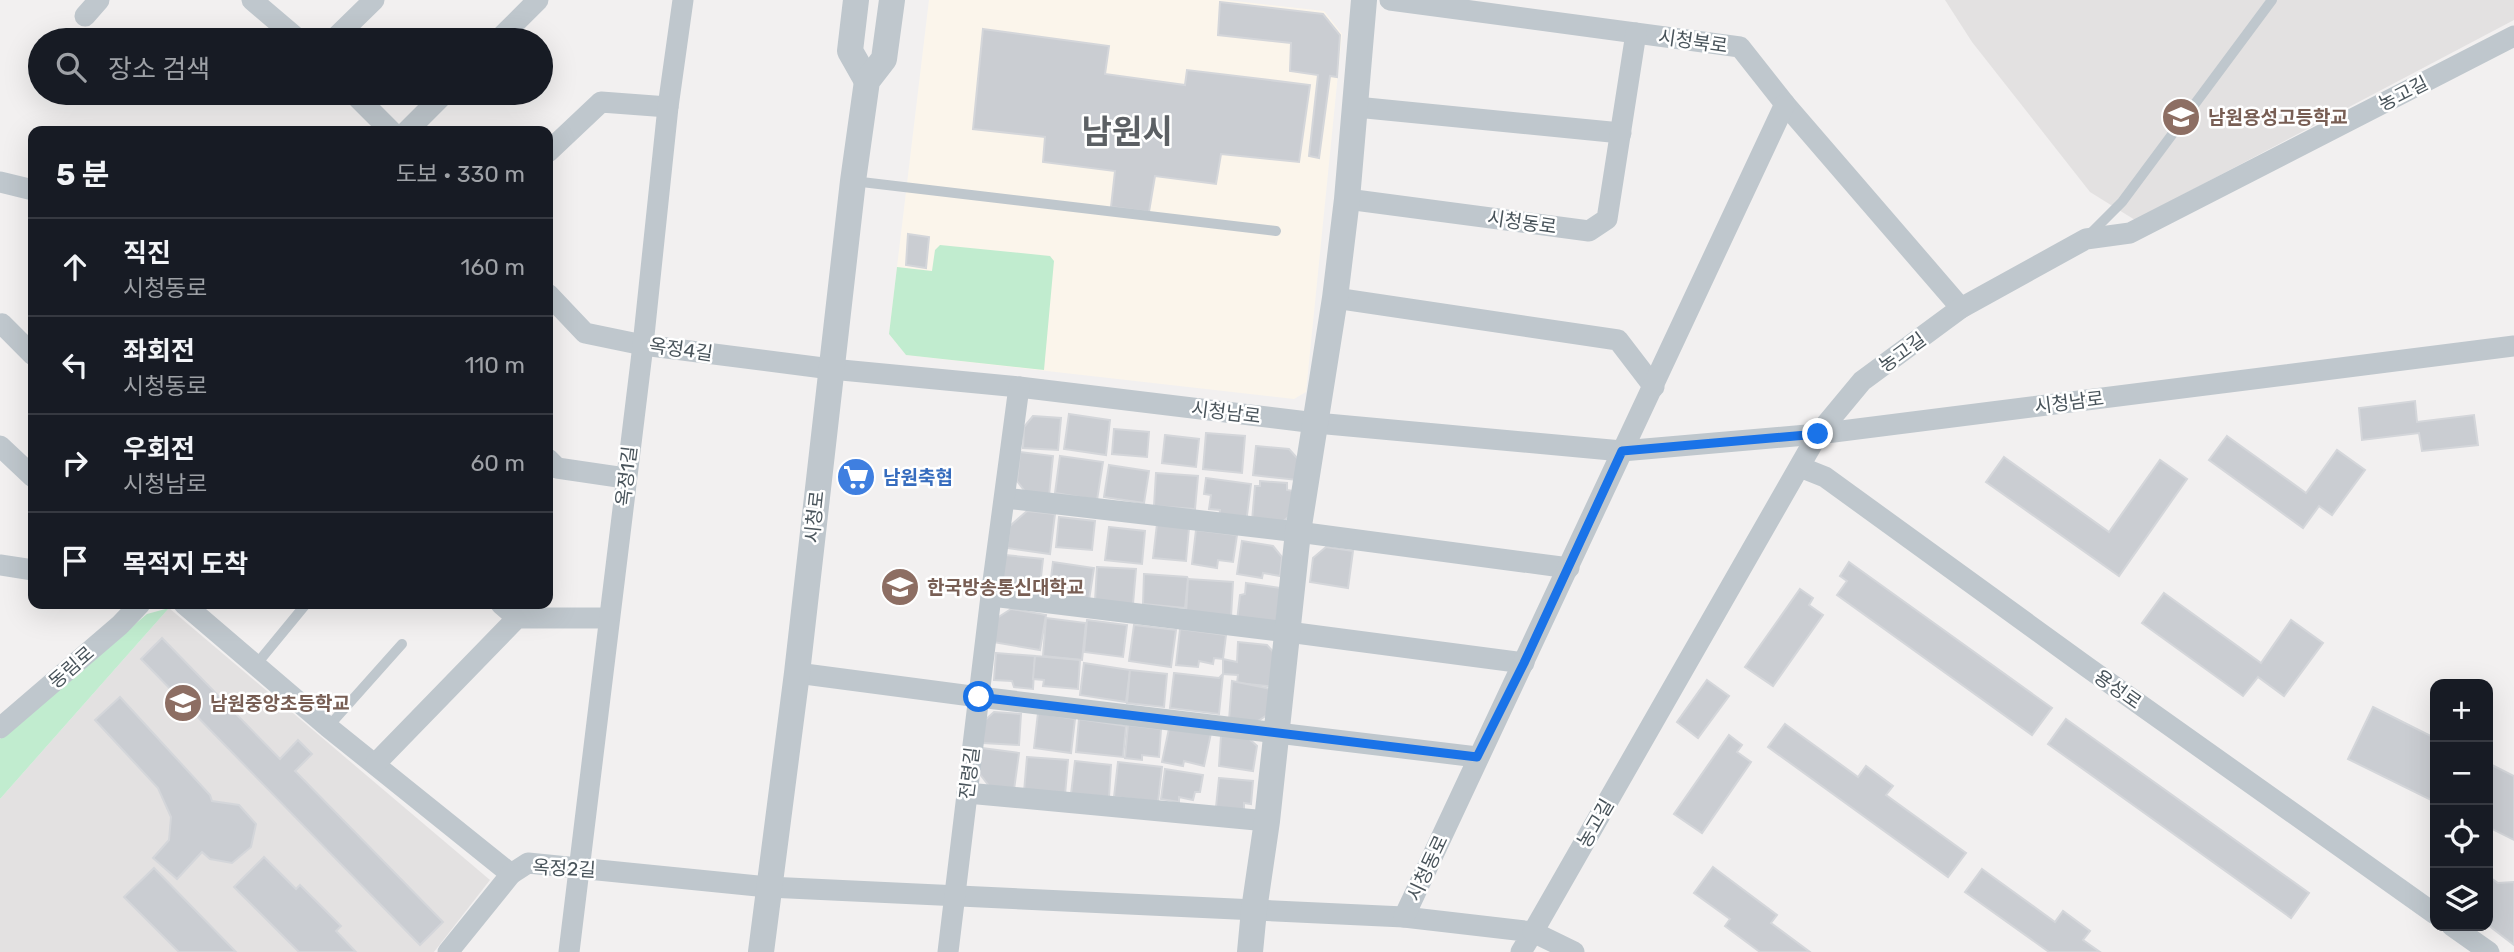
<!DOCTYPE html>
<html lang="ko">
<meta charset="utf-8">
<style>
:root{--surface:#171b24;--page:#242831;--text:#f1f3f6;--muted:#9ea1a6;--line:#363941}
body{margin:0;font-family:Rubik,"Noto Sans KR",sans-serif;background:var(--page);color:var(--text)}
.controls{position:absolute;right:21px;bottom:21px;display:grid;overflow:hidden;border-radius:14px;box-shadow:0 7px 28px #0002}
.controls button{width:63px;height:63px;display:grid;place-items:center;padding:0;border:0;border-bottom:2px solid var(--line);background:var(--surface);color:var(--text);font:35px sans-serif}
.stop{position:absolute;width:21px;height:21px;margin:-16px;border:5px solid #1a73e8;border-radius:50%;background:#fff}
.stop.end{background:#1a73e8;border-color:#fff;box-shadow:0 2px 7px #0008}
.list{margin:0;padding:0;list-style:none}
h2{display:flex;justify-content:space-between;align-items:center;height:91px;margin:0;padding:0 28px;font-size:30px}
h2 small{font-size:23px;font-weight:400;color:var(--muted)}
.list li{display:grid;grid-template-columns:46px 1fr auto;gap:21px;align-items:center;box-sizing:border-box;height:98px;padding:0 28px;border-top:2px solid var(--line)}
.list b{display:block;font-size:26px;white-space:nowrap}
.list p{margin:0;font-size:23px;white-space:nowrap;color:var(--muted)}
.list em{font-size:23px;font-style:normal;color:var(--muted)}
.icon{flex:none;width:38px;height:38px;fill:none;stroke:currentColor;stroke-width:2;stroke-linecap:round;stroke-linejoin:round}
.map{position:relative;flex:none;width:2514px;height:952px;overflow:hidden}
.search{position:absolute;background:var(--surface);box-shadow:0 7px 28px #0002;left:28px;top:28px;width:525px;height:77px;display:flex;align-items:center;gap:18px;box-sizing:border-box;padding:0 24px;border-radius:38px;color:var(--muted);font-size:26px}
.panel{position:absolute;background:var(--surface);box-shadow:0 7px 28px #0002;left:28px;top:126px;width:525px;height:483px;border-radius:14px}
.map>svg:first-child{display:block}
.commercial{fill:#fbf5eb}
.education{fill:#e3e1e1}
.green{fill:#c1eccf}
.building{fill:#cacdd2;stroke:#d4d6da;stroke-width:2}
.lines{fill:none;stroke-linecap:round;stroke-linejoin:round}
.service{stroke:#bfc7cd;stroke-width:10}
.minor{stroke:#bfc7cd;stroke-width:21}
.tertiary{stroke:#bfc7cd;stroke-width:26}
.route{stroke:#1a73e8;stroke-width:9}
.labels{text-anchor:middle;stroke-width:5;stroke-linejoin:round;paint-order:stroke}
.street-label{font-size:19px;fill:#49545b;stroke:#fff}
.education-label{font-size:19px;font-weight:bold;fill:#785e54;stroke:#fff;text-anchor:start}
.shop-label{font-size:19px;font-weight:bold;fill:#366cbe;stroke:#fff;text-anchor:start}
.town-label{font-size:33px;font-weight:bold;fill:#5c6064;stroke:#fff}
</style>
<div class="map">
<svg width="2514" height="952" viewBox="0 0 2514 952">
<rect width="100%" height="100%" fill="#f2f0f0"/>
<polygon class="commercial" points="929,0 1226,0 1324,11 1342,34 1306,392 1294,399 906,355 889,334"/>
<g class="education">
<polygon points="1945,0 2514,0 2514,20 2135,220 2090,192 1972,42"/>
<polygon points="169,608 490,880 434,952 0,952 0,799"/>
</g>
<g class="green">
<polygon points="940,245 1050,256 1054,261 1044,370 906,355 889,334 897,267 932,271 935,250"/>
<polygon points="169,608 0,799 0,739 147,614"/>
</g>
<g class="building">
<polygon points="1220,2 1323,14 1340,35 1337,77 1330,76 1319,158 1309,156 1318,75 1290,71 1291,43 1218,35"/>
<polygon points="983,29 1109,46 1105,74 1185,85 1187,70 1310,85 1299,162 1221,154 1216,184 1155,176 1149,212 1111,207 1115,171 1043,162 1045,137 973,129"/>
<polygon points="908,234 929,237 926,268 906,265"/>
<polygon points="2415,401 2417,422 2474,415 2478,445 2422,451 2419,433 2362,440 2359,408"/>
<polygon points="1069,414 1110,420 1106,455 1064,449"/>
<polygon points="1033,416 1061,418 1058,450 1023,448 1024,427"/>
<polygon points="1114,429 1149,432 1147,457 1112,454"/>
<polygon points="1206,433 1245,436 1242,473 1203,469"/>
<polygon points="1165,435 1199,439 1196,467 1162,463"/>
<polygon points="2227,436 2306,493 2337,450 2365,470 2332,515 2319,506 2303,528 2209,460"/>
<polygon points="1256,446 1289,449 1299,460 1297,480 1253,475"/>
<polygon points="1020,452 1053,456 1049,496 1027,494 1017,481"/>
<polygon points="1060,456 1103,462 1097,500 1055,493"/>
<polygon points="2004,457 2109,532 2160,460 2187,479 2119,576 1986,482"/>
<polygon points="1109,465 1149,471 1144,503 1104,497"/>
<polygon points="1156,473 1198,476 1195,509 1154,506"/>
<polygon points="1206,478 1251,484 1246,523 1219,520 1220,510 1209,509 1211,495 1204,494"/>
<polygon points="1260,481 1287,483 1287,490 1294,491 1292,514 1281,523 1252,521 1255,486 1260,486"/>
<polygon points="1027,511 1055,514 1050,554 1007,548 1010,526"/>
<polygon points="1059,517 1095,521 1092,550 1056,547"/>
<polygon points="1157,524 1189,528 1186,561 1153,558"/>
<polygon points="1109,527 1145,531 1142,564 1105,560"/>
<polygon points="1196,530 1237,535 1233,562 1218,560 1217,568 1192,564"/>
<polygon points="1242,541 1273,546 1282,557 1280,576 1263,573 1262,578 1237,574"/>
<polygon points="1326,547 1353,551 1348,588 1310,582 1313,558"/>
<polygon points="1005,555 1043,559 1039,595 1001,591"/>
<polygon points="1053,562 1094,568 1089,600 1049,594"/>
<polygon points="1849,562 2052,708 2032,735 1837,595 1847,581 1840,576"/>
<polygon points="1097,567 1136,569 1133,604 1095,601"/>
<polygon points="1144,574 1187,577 1188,579 1185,608 1143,604"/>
<polygon points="1188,579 1233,582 1231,617 1186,614"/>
<polygon points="1246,583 1281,588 1276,626 1237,621 1240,595 1245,594"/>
<polygon points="1800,589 1813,598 1809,605 1823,615 1773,686 1745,667"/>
<polygon points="2164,593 2261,663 2291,620 2323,643 2284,696 2258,677 2243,696 2142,623"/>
<polygon points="1011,609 1046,615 1040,650 993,642 997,618"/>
<polygon points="1046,618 1086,623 1082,660 1043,656"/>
<polygon points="1087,620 1127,625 1123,657 1084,652"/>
<polygon points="1134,625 1176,630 1171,667 1129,661"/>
<polygon points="1180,629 1226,635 1223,659 1214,658 1213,664 1199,661 1198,667 1176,665"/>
<polygon points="162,638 280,759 298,740 312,754 295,771 443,922 420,945 141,659"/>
<polygon points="1238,642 1267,645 1279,658 1276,687 1237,683 1238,675 1223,674 1223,659 1237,662"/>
<polygon points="996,653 1035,656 1033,689 1014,687 1012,681 994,680"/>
<polygon points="1035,656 1080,660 1078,689 1043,686 1044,680 1033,679"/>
<polygon points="1084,663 1130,670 1126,702 1080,695"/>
<polygon points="1130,670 1167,674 1164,707 1127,703"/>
<polygon points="1174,673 1219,678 1223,674 1219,714 1170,708"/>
<polygon points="1707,680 1729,696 1698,738 1677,722"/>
<polygon points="1232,681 1271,689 1267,715 1255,723 1229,720"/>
<polygon points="120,697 210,795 212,801 239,805 256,824 251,847 232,863 210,859 202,852 177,879 153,858 169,840 171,817 158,788 95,720"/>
<polygon points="2373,707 2435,738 2435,802 2348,759"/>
<polygon points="994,712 1021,714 1019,745 983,743 984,721"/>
<polygon points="1038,713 1075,719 1071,753 1034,748"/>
<polygon points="1079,719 1126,726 1123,757 1076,752"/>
<polygon points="2066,719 2309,893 2291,918 2048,744"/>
<polygon points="1170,724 1211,733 1204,766 1184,761 1183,766 1162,762"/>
<polygon points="1785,724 1858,777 1866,766 1893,786 1886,795 1966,853 1948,877 1768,747"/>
<polygon points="1128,725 1161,729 1159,757 1142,755 1142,760 1125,758"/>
<polygon points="1729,735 1742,745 1737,752 1751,762 1702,833 1674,814"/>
<polygon points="1221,736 1247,737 1257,746 1253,771 1219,766"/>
<polygon points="982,748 1019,753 1014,790 990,787 979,773"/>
<polygon points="1027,757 1068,760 1065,795 1024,792"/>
<polygon points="1075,761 1111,765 1109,797 1071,794"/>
<polygon points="1118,762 1162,767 1158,802 1114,797"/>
<polygon points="2488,763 2514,776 2514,840 2488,827"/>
<polygon points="1165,769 1203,775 1200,792 1195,792 1193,800 1179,797 1179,802 1161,799"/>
<polygon points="1219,778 1253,781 1251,804 1244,803 1244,810 1216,807"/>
<polygon points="264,857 296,889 300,885 341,926 336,931 356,952 299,952 234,887"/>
<polygon points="1713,867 1777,915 1771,923 1810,952 1760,952 1725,926 1730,919 1694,893"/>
<polygon points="154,868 236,952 179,952 124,897"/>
<polygon points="1982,869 2055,922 2063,911 2090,931 2083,940 2100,952 2049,952 1965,892"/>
<polygon points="2488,876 2498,883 2514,882 2514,945 2488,925"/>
</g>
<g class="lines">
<g class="service">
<polyline points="853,181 1276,231"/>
<polyline points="2089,235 2122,202 2272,0"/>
<polyline points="255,666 306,604"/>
<polyline points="328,727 402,644"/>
</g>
<g class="minor">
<polyline points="252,0 299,40"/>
<polyline points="1390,0 1740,47 1785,104 1961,308"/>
<polyline points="85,16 99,0"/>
<polyline points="333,40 374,0"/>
<polyline points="498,40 538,0"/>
<polyline points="353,93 391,131"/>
<polyline points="1356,107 1621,133"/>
<polyline points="407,131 445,93"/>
<polyline points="548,152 601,102 668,107"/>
<polyline points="0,182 33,190"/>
<polyline points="1347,199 1589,231 1607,219 1636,33"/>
<polyline points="548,294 585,333 643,345 831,369 1019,387 1316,423 1622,451 1818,434 2514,346"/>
<polyline points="1335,298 1618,340 1654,387"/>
<polyline points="0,325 2,324 33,355"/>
<polyline points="0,446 33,477"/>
<polyline points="548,459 557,468 625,478"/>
<polyline points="1800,467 1825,477 2087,667 2435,914"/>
<polyline points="1005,498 1298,532 1569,568"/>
<polyline points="0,565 33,570"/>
<polyline points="991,596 1288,632 1524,663"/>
<polyline points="184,604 328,727 511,874 528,863 768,887 1404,917 1533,932 1521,952"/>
<polyline points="501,604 517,618"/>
<polyline points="797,673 979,697 1477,757"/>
<polyline points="0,728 120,625 140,604"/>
<polyline points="376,763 517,618 609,618"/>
<polyline points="967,793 1267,821"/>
<polyline points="1404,917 1785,104"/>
<polyline points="2452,926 2489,952"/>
<polyline points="448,952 511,874"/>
<polyline points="569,952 643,345 668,107 683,0"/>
<polyline points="948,952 991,596 1019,387"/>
<polyline points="1574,952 1533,932 1818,434 1862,381 1961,308 2086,239 2130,233 2514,36"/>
</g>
<g class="tertiary">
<polyline points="856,0 850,51 867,81"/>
<polyline points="761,952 797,673 853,181 867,81 884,59 892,0"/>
<polyline points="1250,952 1254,910 1267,821 1298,532 1335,298 1347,199 1364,0"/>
</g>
</g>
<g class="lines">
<polyline class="route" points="979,697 1477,757 1524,663 1622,451 1818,434"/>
</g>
<defs>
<symbol id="school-disc" viewBox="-11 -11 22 22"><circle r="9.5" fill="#8d6e63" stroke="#fff"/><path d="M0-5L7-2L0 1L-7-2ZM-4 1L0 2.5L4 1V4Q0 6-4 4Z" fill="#fff"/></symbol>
<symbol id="supermarket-disc" viewBox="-11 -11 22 22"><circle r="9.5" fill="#3f7fe0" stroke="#fff"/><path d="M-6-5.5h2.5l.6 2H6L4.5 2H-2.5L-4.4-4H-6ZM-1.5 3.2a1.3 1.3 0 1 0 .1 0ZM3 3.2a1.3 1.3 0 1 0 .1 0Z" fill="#fff"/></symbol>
<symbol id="university-disc" viewBox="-11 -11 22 22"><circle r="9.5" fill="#8d6e63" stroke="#fff"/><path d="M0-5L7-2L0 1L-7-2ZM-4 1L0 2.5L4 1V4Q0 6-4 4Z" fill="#fff"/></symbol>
</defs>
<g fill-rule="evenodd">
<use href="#school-disc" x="2159" y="95" width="44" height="44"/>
<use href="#supermarket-disc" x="834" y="455" width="44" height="44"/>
<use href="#university-disc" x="878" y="565" width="44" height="44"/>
<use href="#school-disc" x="161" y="681" width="44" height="44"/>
</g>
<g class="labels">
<g class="street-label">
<text transform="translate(1693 41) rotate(8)" y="7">시청북로</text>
<text transform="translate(2403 93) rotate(-27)" y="7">농고길</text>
<text transform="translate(1522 222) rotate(8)" y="7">시청동로</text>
<text transform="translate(681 349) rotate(8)" y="7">옥정4길</text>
<text transform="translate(1902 352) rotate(-36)" y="7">농고길</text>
<text transform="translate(2069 402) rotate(-7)" y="7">시청남로</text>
<text transform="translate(1226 412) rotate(7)" y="7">시청남로</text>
<text transform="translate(626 476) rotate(-83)" y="7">옥정1길</text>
<text transform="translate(814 517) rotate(-84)" y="7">시청로</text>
<text transform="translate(71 667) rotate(-41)" y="7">동림로</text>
<text transform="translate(2118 689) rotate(35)" y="7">용성로</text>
<text transform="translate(969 773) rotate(-83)" y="7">전령길</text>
<text transform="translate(1595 823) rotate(-60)" y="7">농고길</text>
<text transform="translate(564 868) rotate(3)" y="7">옥정2길</text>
<text transform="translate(1427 868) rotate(-65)" y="7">시청동로</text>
</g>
<g class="education-label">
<text x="2208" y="124">남원용성고등학교</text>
<text x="927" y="594">한국방송통신대학교</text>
<text x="210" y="710">남원중앙초등학교</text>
</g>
<g class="shop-label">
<text x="883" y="484">남원축협</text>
</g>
<g class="town-label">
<text x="1127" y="143">남원시</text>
</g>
</g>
</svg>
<div class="controls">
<button>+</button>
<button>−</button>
<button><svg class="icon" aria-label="locate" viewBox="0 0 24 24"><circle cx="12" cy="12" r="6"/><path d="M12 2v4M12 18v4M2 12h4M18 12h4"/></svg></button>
<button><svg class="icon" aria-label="layers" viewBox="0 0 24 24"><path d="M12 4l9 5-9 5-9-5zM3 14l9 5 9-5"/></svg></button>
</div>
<div class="stop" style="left:979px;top:697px"></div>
<div class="stop end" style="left:1818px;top:434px"></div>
<div class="search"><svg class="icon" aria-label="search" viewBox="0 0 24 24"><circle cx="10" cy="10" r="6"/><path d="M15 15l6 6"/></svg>장소 검색</div>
<section class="panel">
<h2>5 분<small>도보 · 330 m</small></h2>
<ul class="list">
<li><svg class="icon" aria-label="ahead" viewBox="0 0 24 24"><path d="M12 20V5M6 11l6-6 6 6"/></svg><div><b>직진</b><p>시청동로</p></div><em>160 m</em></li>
<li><svg class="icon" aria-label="left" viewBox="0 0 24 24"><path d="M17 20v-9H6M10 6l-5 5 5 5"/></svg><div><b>좌회전</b><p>시청동로</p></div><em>110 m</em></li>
<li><svg class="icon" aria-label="right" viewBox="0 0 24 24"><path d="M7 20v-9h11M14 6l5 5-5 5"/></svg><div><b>우회전</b><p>시청남로</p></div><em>60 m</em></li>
<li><svg class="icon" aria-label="arrive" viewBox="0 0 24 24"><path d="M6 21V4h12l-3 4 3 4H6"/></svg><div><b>목적지 도착</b></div></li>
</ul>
</section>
</div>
